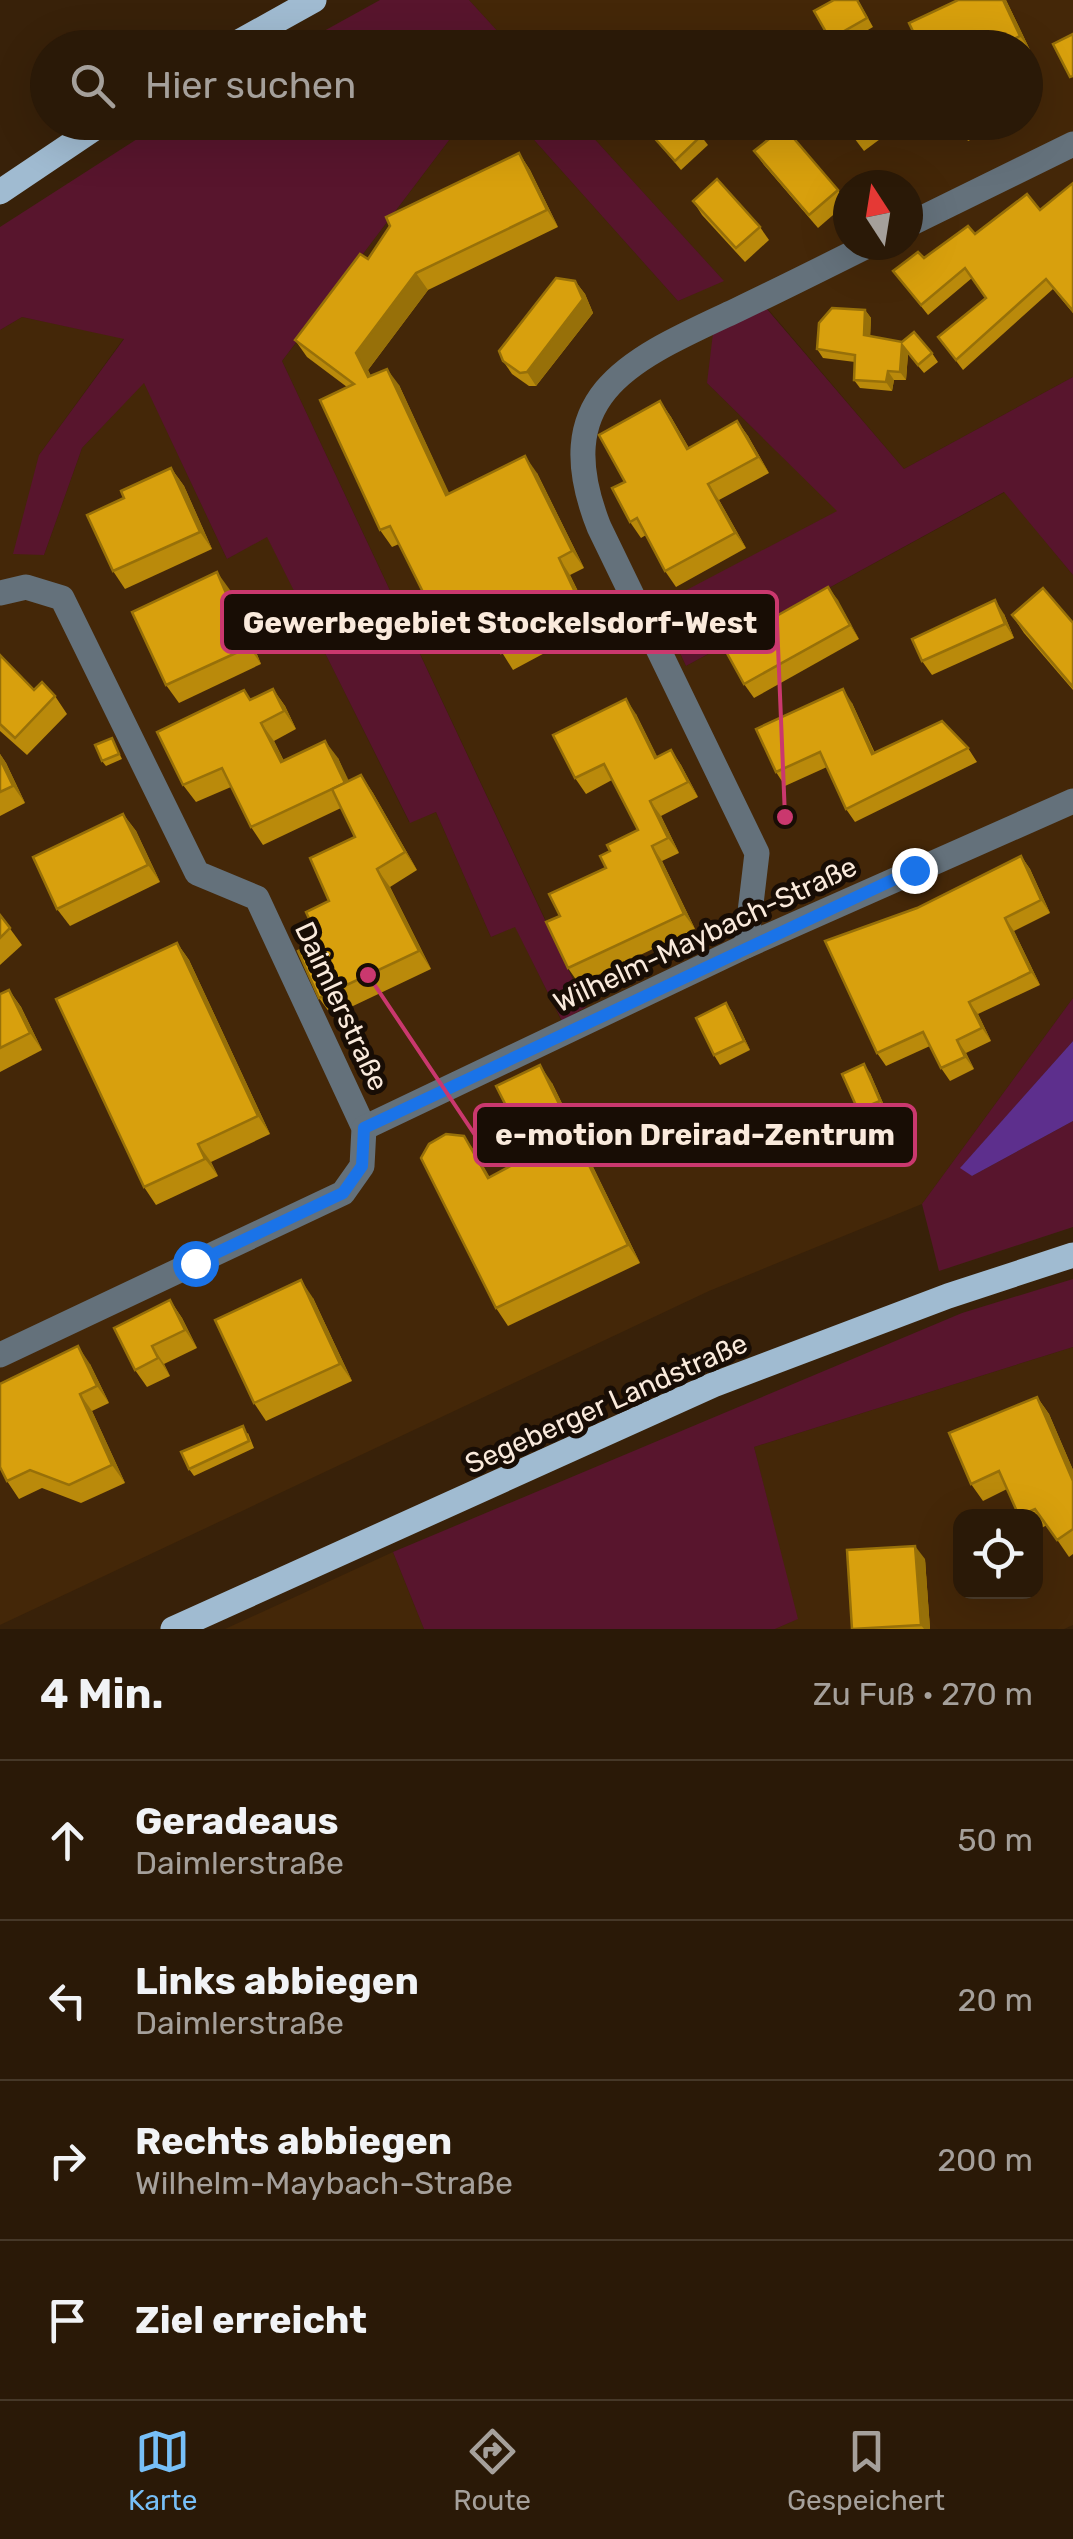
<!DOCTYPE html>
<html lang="de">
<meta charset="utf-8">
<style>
:root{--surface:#2a1907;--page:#322211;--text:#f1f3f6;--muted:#a5a09b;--line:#463828;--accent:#77bff7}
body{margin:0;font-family:Rubik,sans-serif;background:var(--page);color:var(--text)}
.controls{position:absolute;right:30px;bottom:30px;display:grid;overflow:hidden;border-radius:20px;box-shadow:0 10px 40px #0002}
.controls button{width:90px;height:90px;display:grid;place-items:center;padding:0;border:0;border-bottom:2px solid var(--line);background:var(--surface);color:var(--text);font:50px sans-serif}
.compass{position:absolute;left:833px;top:170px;width:90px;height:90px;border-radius:50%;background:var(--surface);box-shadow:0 10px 40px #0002;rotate:348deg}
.stop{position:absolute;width:30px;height:30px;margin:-22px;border:8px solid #1a73e8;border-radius:50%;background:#fff}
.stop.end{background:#1a73e8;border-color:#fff;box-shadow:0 2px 10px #0008}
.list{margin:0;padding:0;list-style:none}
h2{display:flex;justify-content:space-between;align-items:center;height:130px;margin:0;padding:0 40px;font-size:42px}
h2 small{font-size:32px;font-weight:400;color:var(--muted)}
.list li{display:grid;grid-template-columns:65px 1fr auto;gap:30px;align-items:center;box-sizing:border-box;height:160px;padding:0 40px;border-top:2px solid var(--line)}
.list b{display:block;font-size:38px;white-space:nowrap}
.list p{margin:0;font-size:32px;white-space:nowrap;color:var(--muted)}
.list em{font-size:32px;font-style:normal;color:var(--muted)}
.icon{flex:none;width:55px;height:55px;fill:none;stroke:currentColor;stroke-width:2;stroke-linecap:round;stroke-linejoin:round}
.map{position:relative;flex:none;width:1073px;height:1629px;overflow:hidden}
.search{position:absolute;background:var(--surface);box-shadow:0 10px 40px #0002;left:30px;right:30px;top:30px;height:110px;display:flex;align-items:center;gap:25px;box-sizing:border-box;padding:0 35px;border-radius:55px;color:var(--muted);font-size:38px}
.sheet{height:770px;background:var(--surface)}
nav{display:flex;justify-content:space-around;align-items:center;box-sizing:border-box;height:140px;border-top:2px solid var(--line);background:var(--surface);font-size:28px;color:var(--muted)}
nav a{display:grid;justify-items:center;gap:5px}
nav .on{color:var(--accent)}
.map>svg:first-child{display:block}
.built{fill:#442708;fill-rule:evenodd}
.green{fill:#58152d}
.water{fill:#5d2f8d}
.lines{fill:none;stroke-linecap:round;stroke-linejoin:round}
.minor{stroke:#64717b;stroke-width:25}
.major{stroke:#a0bbd1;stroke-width:25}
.wall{fill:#ba8a0b}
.shaded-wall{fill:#977009}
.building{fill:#d8a00d;stroke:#977009;stroke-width:2.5}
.route{stroke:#1a73e8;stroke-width:12}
.labels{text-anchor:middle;stroke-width:10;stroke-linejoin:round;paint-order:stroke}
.street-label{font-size:28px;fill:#faeadc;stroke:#180d05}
.leader{fill:none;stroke:#ca386e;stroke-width:4}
.callout-dot{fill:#ca386e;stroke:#180d05;stroke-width:4}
.callout{fill:#180d05;stroke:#ca386e;stroke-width:4}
.callout-label{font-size:30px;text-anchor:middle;font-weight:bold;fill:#faeadc}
</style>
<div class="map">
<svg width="1073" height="1629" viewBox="0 0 1073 1629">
<rect width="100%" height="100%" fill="#382109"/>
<g class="built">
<path d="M469,0H1073V377L904,469L767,308L707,383L838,511L658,606L686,666L1005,492L1073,575V998L922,1204L709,1291L0,1625V330L22,317L124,338L39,455L44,555L82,448L144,382L227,559L267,536L409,822L436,812L491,937L515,926L561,1020L586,1006L282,361L462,123H519L678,301L723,280L580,123L1026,122V48L512,47ZM848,185H908V245H848Z"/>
<path d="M1073,1347V1625L1064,1629H775L797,1619L754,1447ZM960,1516H1036V1592H960Z"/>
<polygon points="393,1552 424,1629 225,1629"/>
</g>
<g class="green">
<polygon points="380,0 469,0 512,47 295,47"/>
<polygon points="162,123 462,123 282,361 586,1007 562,1021 515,927 491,937 436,812 410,823 267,537 227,559 144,383 82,448 44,555 13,554 39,455 124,339 22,317 0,330 0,227"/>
<polygon points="519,123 580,123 724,281 678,301"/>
<polygon points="766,308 904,469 1073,377 1073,575 1004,492 686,666 658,605 837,511 707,383 713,333"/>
<polygon points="1073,998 1073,1041 961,1167 972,1176 1073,1121 1073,1227 939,1271 922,1204"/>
<polygon points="1073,1279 1073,1347 754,1447 798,1619 775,1629 424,1629 393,1552 962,1313"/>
</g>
<polygon class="water" points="1073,1041 1073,1121 972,1176 960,1168"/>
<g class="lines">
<g class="minor">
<polyline points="908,225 1073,144"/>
<polyline points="0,593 26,587 62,598 197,873 257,898 364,1128 362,1166 343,1193 0,1355"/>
<path d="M746,946L757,853L599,527C546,393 632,359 737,310C781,289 825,267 869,245"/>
<polyline points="364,1128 746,946 1073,801"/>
</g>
<g class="major">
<polyline points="228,48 314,0"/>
<polyline points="0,192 104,122"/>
<polyline points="173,1629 713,1385 948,1296 1073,1255"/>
</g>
</g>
<g class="wall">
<polygon points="858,0 873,27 837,48 830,39"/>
<polygon points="1006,0 1030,50 1026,52 1026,48 921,48"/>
<polygon points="842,122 903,122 864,151"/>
<polygon points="956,122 1008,122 968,141"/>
<polygon points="649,132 701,136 708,145 681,170"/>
<polygon points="754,151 838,190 847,203 818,228 764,165"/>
<polygon points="519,153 530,170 558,227 428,290 368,370 371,376 399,385 449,494 537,473 584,568 570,575 595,626 513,670 481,619 448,635 436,618 399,544 392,547 380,530 347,387 307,357 295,340 368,259"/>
<polygon points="1073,183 1073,313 1053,289 963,370 938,337 986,298 972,278 928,315 893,271 975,234 1040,210"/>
<polygon points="693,201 760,227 769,240 745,262 702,215"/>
<polygon points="575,281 585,294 593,313 536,386 529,386 512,374 503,361"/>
<polygon points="865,310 871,318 870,336 932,353 938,362 924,373 908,354 906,380 894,380 892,391 860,388 854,380 855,362 823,358 817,349"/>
<polygon points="660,401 671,417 689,448 737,421 748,436 769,473 719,500 746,548 676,587 665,571 646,535 641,538 630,522 625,482"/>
<polygon points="171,468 184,486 212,549 125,589 113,571 124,498"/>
<polygon points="828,587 859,639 754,698 744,684"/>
<polygon points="230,590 261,664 179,703 166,685"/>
<polygon points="1004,614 1014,638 932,675 922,661"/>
<polygon points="1012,615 1073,623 1073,690 1024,633"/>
<polygon points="0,655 34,690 55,696 67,714 27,755 0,731"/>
<polygon points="273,689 285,706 296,729 274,741 284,761 338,758 348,781 361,775 373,793 417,870 390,887 431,969 332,1016 319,998 319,940 329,901 355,837 341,808 263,845 251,827 231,787 196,802 183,785 244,690 251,700"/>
<polygon points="852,703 875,753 968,748 977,762 855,822 846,809 827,767 785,786 776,772"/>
<polygon points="636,714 657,757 671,750 681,765 698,797 661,816 679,853 662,861 695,929 579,984 568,968 560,916 606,868 610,851 638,830 612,780 586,794 575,778"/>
<polygon points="112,738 122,759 106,766 102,761"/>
<polygon points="0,754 6,763 25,803 0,816"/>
<polygon points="123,814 136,831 160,882 70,926 57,909"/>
<polygon points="1021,856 1030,869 1050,913 1014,931 1040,985 978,1014 991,1041 966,1053 974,1069 950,1081 941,1068 930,1046 886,1066 877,1053 917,908"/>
<polygon points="0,915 22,945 0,965"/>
<polygon points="177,943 189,960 270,1134 211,1162 218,1176 156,1205 144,1187"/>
<polygon points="9,990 21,1007 42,1050 0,1072 0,994"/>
<polygon points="726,1003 732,1012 750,1050 720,1065 714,1055"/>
<polygon points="870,1073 886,1110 865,1120 858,1110"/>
<polygon points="552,1083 640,1263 508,1326 496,1308 476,1153 489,1177 531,1155"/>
<polygon points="313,1298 352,1381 266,1421 254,1403"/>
<polygon points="170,1300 182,1318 197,1348 164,1364 170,1376 147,1387 135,1370"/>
<polygon points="90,1364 109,1403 92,1411 125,1483 81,1503 42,1488 19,1499 7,1481"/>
<polygon points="1037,1397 1049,1414 1073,1470 1073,1554 1069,1557 1047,1525 1036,1531 1036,1516 1019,1516 1007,1489 983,1501 971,1484"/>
<polygon points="248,1433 254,1448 194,1476 189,1469"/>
<polygon points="925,1559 930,1629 852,1629"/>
</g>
<g class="shaded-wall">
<polygon points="1003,0 1006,0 1030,50 1020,36"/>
<polygon points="519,153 530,170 558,227 547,210"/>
<polygon points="416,273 428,290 368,370 380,394 368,377 356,353"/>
<polygon points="575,281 585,294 593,313 536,386 527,372"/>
<polygon points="865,310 871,318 870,343 864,335"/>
<polygon points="902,345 908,354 906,380 900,372"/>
<polygon points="387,369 399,385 458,512 446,495"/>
<polygon points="888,371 894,380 892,391 886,382"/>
<polygon points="660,401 671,417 698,464 687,449"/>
<polygon points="737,421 748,436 769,473 758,457"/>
<polygon points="525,456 537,473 584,568 572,551"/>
<polygon points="171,468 184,486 212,549 200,532"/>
<polygon points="708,484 719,500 746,548 735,533"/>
<polygon points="559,558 570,575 595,626 583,609"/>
<polygon points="217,572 230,590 261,664 249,647"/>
<polygon points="828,587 838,600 859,639 850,625"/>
<polygon points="995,600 1004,614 1014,638 1005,624"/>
<polygon points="273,689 285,706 296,729 284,711"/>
<polygon points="843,689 852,703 881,768 872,754"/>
<polygon points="626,699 636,714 666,774 655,758"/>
<polygon points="261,723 274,741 293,780 281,762"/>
<polygon points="325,741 338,758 358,800 345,783"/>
<polygon points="671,750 681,765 698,797 688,782"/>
<polygon points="0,754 6,763 25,803 13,786 0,759"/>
<polygon points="361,775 373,793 417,870 405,852"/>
<polygon points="650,801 661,816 679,853 668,838"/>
<polygon points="123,814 136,831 160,882 148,865"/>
<polygon points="652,846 662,861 695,929 684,914"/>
<polygon points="1021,856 1030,869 1050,913 1041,900"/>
<polygon points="377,869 390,887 431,969 419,951"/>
<polygon points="1005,918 1014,931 1040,985 1031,972"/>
<polygon points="177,943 189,960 270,1134 258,1116"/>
<polygon points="9,990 21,1007 42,1050 30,1033"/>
<polygon points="969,1002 978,1014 991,1041 982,1028"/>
<polygon points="726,1003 732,1012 750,1050 744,1041"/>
<polygon points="957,1040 966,1053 974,1069 965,1057"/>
<polygon points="864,1064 870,1073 886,1110 880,1101"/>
<polygon points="540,1065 552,1083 640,1263 628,1245"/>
<polygon points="464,1136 476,1153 500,1195 488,1178"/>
<polygon points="198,1144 211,1162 218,1176 205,1159"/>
<polygon points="301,1280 313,1298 352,1381 340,1364"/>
<polygon points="170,1300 182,1318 197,1348 185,1330"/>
<polygon points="78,1346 90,1364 109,1403 97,1386"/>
<polygon points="152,1346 164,1364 170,1376 158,1358"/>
<polygon points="80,1394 92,1411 125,1483 112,1465"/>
<polygon points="1037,1397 1049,1414 1073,1470 1073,1481"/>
<polygon points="915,1546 925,1559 930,1629 924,1629 921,1625"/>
</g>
<g class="building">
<polygon points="834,0 857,0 867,18 830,39 814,11"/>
<polygon points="958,0 1003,0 1020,36 996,48 921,48 909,23"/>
<polygon points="1073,34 1073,76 1070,77 1053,44"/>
<polygon points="661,122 688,122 701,136 675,161 649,132"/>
<polygon points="843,122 875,122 854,138"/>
<polygon points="784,127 838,190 809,215 754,151"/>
<polygon points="519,153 547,210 416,273 356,353 368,377 387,369 446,495 525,456 572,551 559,558 583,609 501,653 471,601 436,618 390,526 380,530 320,400 354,384 295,340 360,254 368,259 390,226 386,217"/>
<polygon points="717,179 760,227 736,248 693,201"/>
<polygon points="1073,183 1073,311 1046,279 956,360 938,337 986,298 965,268 921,305 893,271 918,252 924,258 968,226 975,234 1027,194 1040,210"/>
<polygon points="556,278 575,281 583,299 527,372 520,373 503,361 499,351"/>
<polygon points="832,308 865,310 864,335 902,342 914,332 932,353 918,365 902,345 900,372 888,371 886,382 854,380 855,355 817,349 819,323"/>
<polygon points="660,401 687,449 737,421 758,457 708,484 735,533 665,571 637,518 630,522 612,488 625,482 599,435"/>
<polygon points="171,468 200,532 113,571 87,515 124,498 121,491"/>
<polygon points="217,572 249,647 166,685 132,612"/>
<polygon points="828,587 850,625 744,684 723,646"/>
<polygon points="1043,588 1073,623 1073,687 1012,615"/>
<polygon points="995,600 1005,624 922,661 912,639"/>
<polygon points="0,655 34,690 42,682 55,696 15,738 0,724"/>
<polygon points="273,689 284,711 261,723 281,762 325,741 345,783 251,827 222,768 183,785 157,732 244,690 250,700"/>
<polygon points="843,689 872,754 942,721 968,748 846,809 820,752 776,772 756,729"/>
<polygon points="626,699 655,758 671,750 688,782 650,801 668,838 652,846 684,914 568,968 546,922 560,916 549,894 606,868 600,856 610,851 607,845 638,830 604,764 575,778 553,735"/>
<polygon points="112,738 119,754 102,761 95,745"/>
<polygon points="0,759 13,786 0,792"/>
<polygon points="361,775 405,852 377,869 419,951 319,998 298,951 319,940 306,912 329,901 310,858 355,837 332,789"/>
<polygon points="123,814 148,865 57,909 33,857"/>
<polygon points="1021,856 1041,900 1005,918 1031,972 969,1002 982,1028 957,1040 965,1057 941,1068 923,1032 877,1053 825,941 917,908"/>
<polygon points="0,915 10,928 0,938"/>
<polygon points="177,943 258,1116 198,1144 205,1159 144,1187 56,999"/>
<polygon points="9,990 30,1033 0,1048 0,994"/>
<polygon points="726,1003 744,1041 714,1055 696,1018"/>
<polygon points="864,1064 880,1101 858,1110 842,1074"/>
<polygon points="540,1065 628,1245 496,1308 421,1158 429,1144 446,1134 464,1136 488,1178 531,1155 496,1086"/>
<polygon points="301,1280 340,1364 254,1403 215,1320"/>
<polygon points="170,1300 185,1330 152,1346 158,1358 135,1370 114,1328"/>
<polygon points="78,1346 97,1386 80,1394 112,1465 69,1485 30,1470 7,1481 0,1467 0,1384"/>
<polygon points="1037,1397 1073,1481 1073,1529 1057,1540 1035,1509 1019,1516 999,1471 971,1484 949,1433"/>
<polygon points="243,1426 249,1441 189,1469 181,1452"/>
<polygon points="915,1546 921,1625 852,1629 847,1550"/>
</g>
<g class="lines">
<polyline class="route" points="195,1263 343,1193 362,1166 364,1128 914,870"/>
</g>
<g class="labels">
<g class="street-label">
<text transform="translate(705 934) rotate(-25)" y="10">Wilhelm-Maybach-Straße</text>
<text transform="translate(342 1006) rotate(65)" y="10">Daimlerstraße</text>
<text transform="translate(606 1403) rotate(-24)" y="10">Segeberger Landstraße</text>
</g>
</g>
<path class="leader" d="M785 817L777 622M368 975L475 1135"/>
<g class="callout-dot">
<circle cx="785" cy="817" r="10"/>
<circle cx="368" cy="975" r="10"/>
</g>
<g class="callout">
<rect x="222" y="592" width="555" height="60" rx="10"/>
<rect x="475" y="1105" width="440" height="60" rx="10"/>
</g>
<g class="callout-label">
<text x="500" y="633">Gewerbegebiet Stockelsdorf-West</text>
<text x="695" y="1145">e-motion Dreirad-Zentrum</text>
</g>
</svg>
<div class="controls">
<button><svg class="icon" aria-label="locate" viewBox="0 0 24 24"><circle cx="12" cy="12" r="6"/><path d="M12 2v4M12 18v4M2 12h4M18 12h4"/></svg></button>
</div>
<svg class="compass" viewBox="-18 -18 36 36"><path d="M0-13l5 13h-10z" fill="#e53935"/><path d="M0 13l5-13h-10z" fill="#a5a09b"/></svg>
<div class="stop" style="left:195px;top:1263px"></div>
<div class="stop end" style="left:914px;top:870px"></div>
<div class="search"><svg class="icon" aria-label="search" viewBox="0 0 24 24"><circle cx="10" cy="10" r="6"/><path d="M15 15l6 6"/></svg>Hier suchen</div>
</div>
<section class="sheet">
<h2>4 Min.<small>Zu Fuß · 270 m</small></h2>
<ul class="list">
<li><svg class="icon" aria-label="ahead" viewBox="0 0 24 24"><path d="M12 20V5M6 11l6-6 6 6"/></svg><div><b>Geradeaus</b><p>Daimlerstraße</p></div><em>50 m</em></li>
<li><svg class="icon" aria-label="left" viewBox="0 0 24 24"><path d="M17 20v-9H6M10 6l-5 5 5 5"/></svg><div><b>Links abbiegen</b><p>Daimlerstraße</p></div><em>20 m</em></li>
<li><svg class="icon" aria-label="right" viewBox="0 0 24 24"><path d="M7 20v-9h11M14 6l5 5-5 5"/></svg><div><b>Rechts abbiegen</b><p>Wilhelm-Maybach-Straße</p></div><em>200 m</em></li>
<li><svg class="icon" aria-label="arrive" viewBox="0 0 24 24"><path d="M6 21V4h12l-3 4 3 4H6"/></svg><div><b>Ziel erreicht</b></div></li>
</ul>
</section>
<nav>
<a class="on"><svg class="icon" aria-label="map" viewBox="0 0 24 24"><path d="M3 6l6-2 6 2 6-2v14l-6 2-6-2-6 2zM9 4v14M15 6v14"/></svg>Karte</a>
<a><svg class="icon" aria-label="directions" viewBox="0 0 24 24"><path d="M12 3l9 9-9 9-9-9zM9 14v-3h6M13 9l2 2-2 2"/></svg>Route</a>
<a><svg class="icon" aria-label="saved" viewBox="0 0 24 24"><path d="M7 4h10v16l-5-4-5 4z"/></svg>Gespeichert</a>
</nav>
